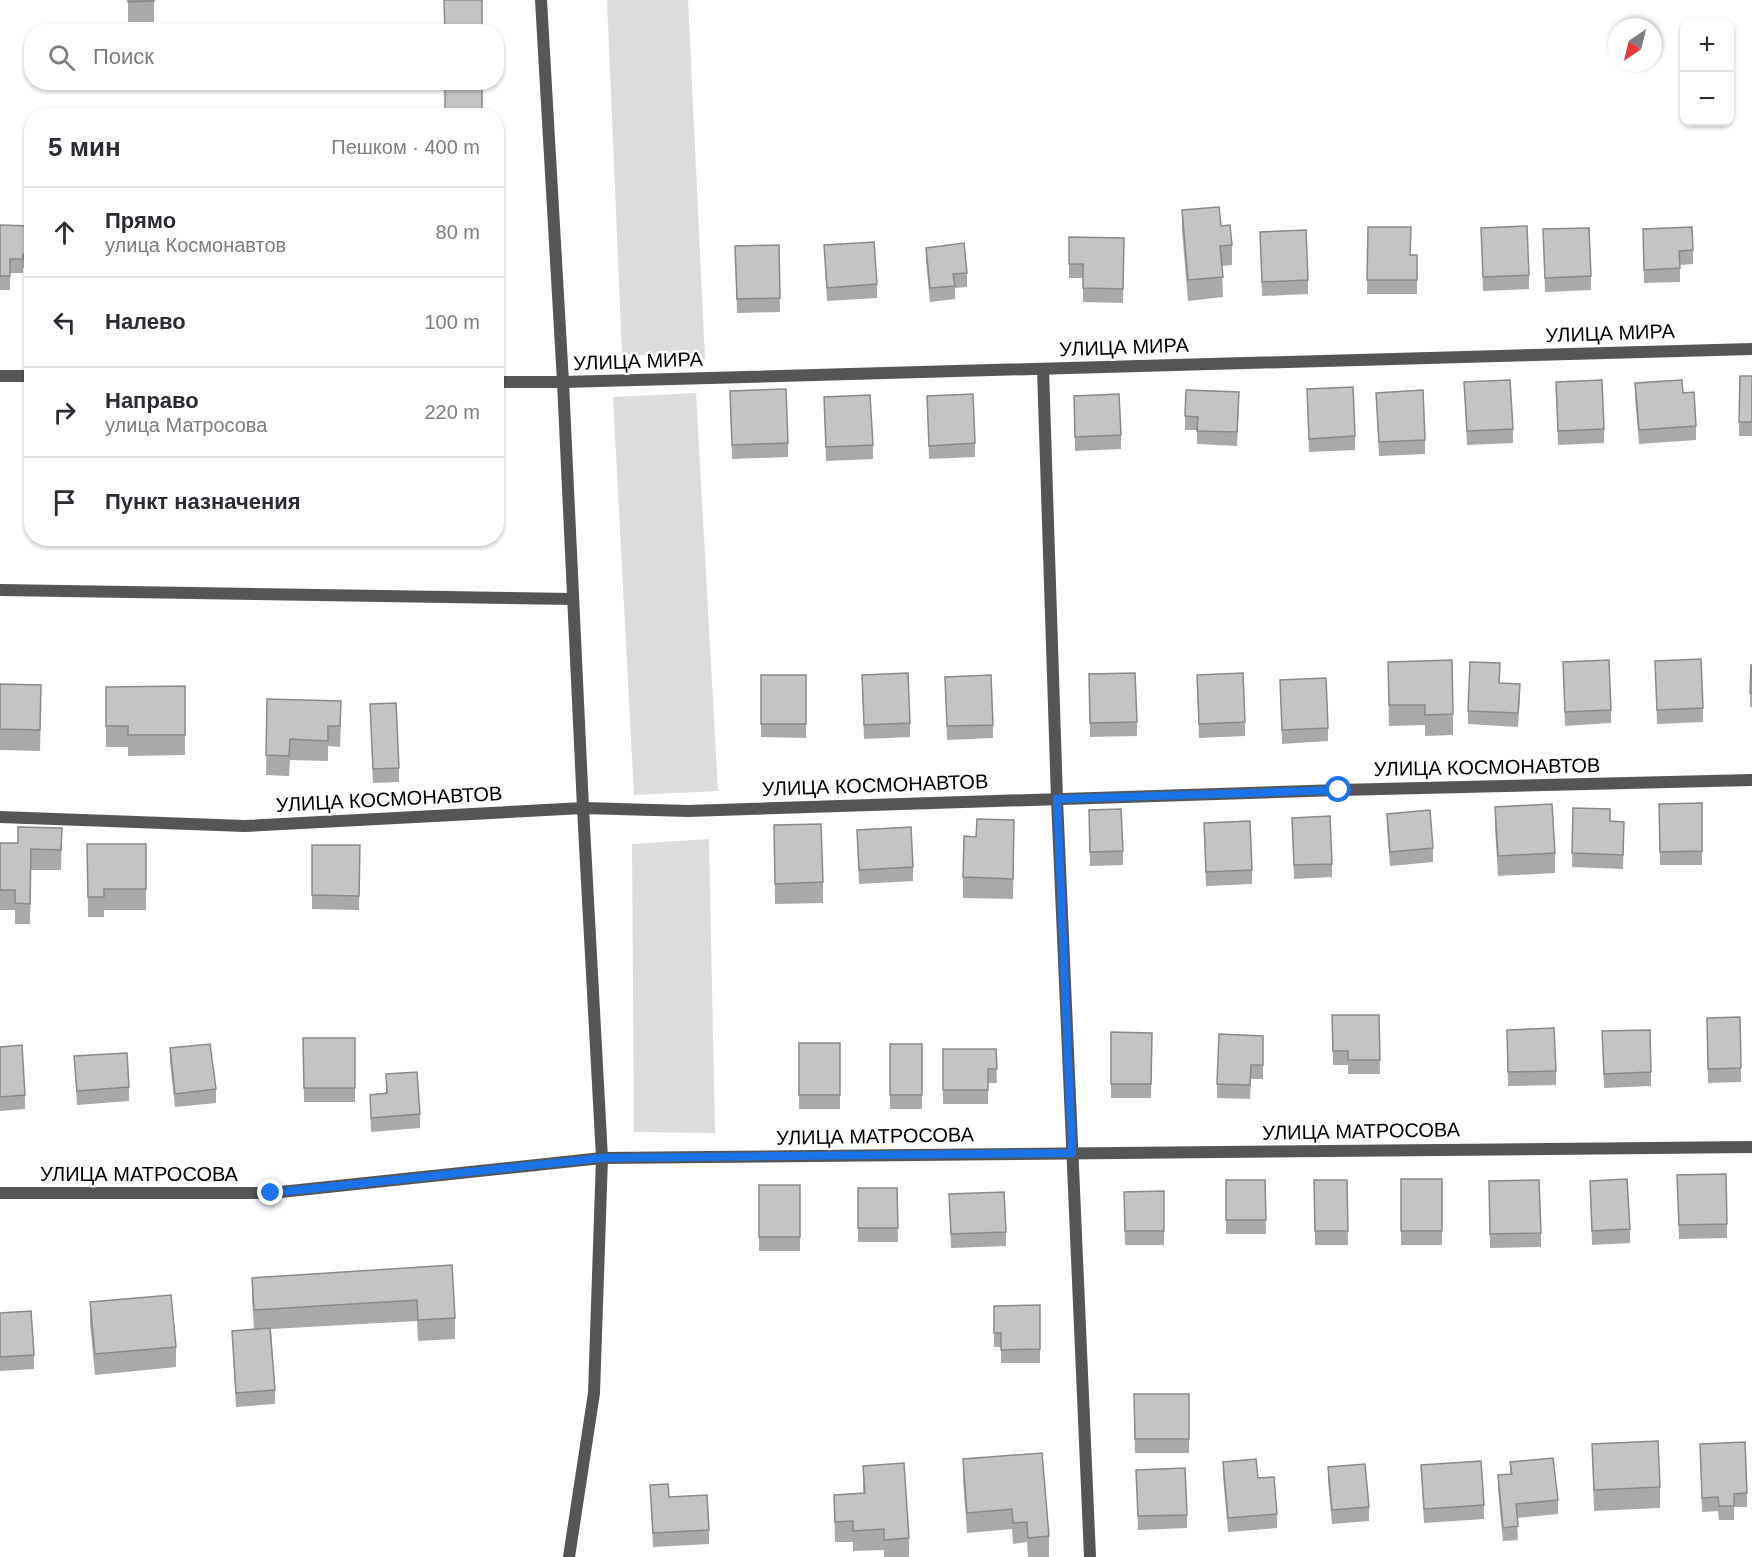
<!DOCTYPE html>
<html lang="ru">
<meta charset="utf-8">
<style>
:root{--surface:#fff;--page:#f7f7f7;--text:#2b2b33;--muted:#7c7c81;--line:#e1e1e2}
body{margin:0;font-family:Helvetica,sans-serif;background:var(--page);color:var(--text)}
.controls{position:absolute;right:18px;top:18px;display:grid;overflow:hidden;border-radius:12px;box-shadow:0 2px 4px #0004}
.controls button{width:54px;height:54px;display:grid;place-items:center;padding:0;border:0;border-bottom:2px solid var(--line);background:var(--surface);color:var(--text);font:30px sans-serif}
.compass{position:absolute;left:1608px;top:18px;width:54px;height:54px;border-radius:50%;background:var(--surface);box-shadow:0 2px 4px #0004;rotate:215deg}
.stop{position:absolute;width:18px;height:18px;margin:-14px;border:4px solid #1a73e8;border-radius:50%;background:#fff}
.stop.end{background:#1a73e8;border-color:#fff;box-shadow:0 2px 6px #0008}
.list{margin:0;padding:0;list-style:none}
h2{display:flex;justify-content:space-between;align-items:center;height:78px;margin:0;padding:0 24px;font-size:26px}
h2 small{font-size:20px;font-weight:400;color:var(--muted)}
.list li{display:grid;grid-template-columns:39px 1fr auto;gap:18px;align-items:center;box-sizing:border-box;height:90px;padding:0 24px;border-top:2px solid var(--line)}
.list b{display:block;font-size:22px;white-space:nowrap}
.list p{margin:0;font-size:20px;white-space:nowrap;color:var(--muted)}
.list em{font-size:20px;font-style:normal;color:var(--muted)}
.icon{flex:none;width:33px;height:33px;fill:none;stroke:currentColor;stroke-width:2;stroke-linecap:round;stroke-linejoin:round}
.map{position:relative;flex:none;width:1752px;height:1557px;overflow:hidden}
.search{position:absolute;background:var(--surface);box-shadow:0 2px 4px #0004;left:24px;top:24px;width:480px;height:66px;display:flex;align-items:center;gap:15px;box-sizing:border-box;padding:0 21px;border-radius:24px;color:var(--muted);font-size:22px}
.panel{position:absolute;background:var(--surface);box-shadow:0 2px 4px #0004;left:24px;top:108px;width:480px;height:438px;border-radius:24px}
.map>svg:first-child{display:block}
.green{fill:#dcdcdc}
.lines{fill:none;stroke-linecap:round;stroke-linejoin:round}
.lane{stroke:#555;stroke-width:12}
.street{stroke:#555;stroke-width:12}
.wall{fill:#a9a9a9}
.building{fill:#c4c4c4;stroke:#898989;stroke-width:1.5}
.route{stroke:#1a73e8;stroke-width:8}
.labels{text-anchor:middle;stroke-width:5;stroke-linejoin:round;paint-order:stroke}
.street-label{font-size:20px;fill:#000;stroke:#fff}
</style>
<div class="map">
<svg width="1752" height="1557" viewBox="0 0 1752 1557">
<rect width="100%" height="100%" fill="#fff"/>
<g class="green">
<polygon points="607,0 688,0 705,359 622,354"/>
<polygon points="696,393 718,791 634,795 613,397"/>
<polygon points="709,839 715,1133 634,1132 632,844"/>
</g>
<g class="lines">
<g class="lane">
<polyline points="1043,369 1057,799 1090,1557"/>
<polyline points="0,590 573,599"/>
</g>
<g class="street">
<polyline points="541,0 563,382 583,808 602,1158 594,1393 569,1557"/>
<polyline points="0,376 32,376"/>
<polyline points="496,382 563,382 1752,349"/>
<polyline points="0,817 245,826 583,808 688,811 1339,790 1752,780"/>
<polyline points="0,1193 271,1193 602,1158 1752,1147"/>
</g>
</g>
<g class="wall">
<rect x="128" y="0" width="26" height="22"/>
<polygon points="1182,210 1221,226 1232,245 1232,265 1222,266 1223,297 1188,301 1182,230"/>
<polygon points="0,225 30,240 29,268 23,268 23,273 10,273 10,290 0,290"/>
<polygon points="1368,227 1410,255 1417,255 1417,294 1367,294"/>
<polygon points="1481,228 1529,275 1529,289 1483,291"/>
<polygon points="1543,229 1591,276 1591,290 1545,292"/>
<polygon points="1643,229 1693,250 1693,264 1680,265 1680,282 1644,283"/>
<polygon points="1260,232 1308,280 1308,294 1262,296"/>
<polygon points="1069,237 1124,238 1123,303 1083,302 1083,278 1069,278"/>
<polygon points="779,245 780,312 737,313 735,246"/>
<polygon points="824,245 877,284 877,298 827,301"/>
<polygon points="926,248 967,273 967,287 955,288 955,299 930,302 926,261"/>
<polygon points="1740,376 1752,376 1752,436 1739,436"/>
<polygon points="1464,382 1513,429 1513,443 1467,445"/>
<polygon points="1556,382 1604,429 1604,443 1558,445"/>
<polygon points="1635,383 1683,393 1696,426 1696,440 1639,444 1635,397"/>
<polygon points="1307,389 1355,436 1355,450 1309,452"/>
<polygon points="730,391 788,443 788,457 732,459"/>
<polygon points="1376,393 1425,440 1425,454 1379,456"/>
<polygon points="927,396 975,443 975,457 929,459"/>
<polygon points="1074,396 1121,435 1121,449 1075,451"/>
<polygon points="824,397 873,445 873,459 826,461"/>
<rect x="29" y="400" width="3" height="83"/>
<polygon points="1239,406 1237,446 1197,444 1197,430 1185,430 1185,416"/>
<polygon points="1655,661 1703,708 1703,722 1657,724"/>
<polygon points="1563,662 1611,710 1611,723 1565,726"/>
<polygon points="1752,665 1752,707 1750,707 1750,693"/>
<polygon points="1089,674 1137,722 1137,736 1090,737"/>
<polygon points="761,675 806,675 806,738 761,737"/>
<polygon points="862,675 910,723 910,737 864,739"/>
<polygon points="1197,675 1245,722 1245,736 1199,738"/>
<polygon points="945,677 993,725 993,738 947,740"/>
<polygon points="1280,680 1328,728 1328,741 1282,744"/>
<polygon points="1388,682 1453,714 1453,735 1425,736 1425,725 1389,726"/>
<polygon points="0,684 41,706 40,751 0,750"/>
<polygon points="185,686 185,755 128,756 128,747 106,747 106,687"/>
<polygon points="1520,698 1518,727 1468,724 1468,711"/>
<polygon points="267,699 341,721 340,747 328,746 328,761 290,760 289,776 266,775"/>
<polygon points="370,704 399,768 399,782 373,783"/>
<polygon points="1702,803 1702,865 1660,865 1659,804"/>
<polygon points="1495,807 1555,853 1555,873 1498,876 1495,828"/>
<polygon points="1573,808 1610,821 1624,836 1623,869 1572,867"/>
<polygon points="1089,810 1123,851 1123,865 1090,866"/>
<polygon points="1387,814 1433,848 1433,862 1390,866 1387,828"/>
<polygon points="1292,818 1332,864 1332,877 1294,879"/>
<polygon points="1204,823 1252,870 1252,884 1206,886"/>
<polygon points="774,825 823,882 823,903 775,904"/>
<polygon points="62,828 61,870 31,870 30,924 15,924 15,910 0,910 0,843 18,843"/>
<polygon points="857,830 913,867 913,881 859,884"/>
<polygon points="1014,841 1013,899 963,898 963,877"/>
<polygon points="87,844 146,844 146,910 104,910 104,917 88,917"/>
<polygon points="312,845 360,845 359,910 312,909"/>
<polygon points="1332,1015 1379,1015 1380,1074 1348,1074 1348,1065 1333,1065"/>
<polygon points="1740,1017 1741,1082 1708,1083 1707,1018"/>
<polygon points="1507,1030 1556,1071 1556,1085 1508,1086"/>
<polygon points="1602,1031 1651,1072 1651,1086 1604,1088"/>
<polygon points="1111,1032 1152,1033 1151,1098 1111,1098"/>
<polygon points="1263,1036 1263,1079 1251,1079 1250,1099 1217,1098 1217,1084"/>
<polygon points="303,1038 355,1038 355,1102 304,1102"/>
<rect x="799" y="1043" width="41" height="66"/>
<rect x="890" y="1044" width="32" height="65"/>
<polygon points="0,1047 25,1095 25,1109 0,1111"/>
<polygon points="170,1048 216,1089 216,1103 175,1107 170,1062"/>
<polygon points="943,1049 996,1049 997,1083 988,1083 988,1104 943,1104"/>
<polygon points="74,1056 129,1087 129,1101 77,1105"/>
<polygon points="386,1074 420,1114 420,1128 371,1132 370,1095 386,1093"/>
<polygon points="1677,1175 1727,1224 1727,1238 1679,1239"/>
<rect x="1401" y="1179" width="41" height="66"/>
<polygon points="1226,1180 1265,1180 1266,1234 1226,1234"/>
<polygon points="1314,1180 1347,1180 1348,1245 1315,1245"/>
<polygon points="1590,1181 1630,1229 1630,1243 1592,1245"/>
<rect x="759" y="1185" width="41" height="66"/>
<polygon points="858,1188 897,1188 898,1242 858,1242"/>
<polygon points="1164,1191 1164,1245 1125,1245 1124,1192"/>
<polygon points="949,1194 1006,1232 1006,1246 951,1248"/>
<polygon points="1489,1195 1541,1233 1541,1247 1490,1248"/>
<polygon points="452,1265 455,1318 455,1339 418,1341 417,1321 271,1329 275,1390 275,1404 236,1407 232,1331 254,1329 252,1298 252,1278"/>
<polygon points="90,1302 176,1347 176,1367 95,1375 90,1323"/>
<polygon points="1040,1305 1040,1363 1001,1363 1001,1347 994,1347 994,1306"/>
<polygon points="0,1313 34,1355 34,1369 0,1371"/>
<polygon points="1134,1394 1189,1394 1189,1453 1135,1453"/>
<polygon points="1592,1444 1660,1487 1660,1508 1594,1511"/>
<polygon points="1700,1444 1747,1493 1747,1507 1734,1507 1734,1520 1719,1520 1718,1511 1702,1512"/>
<polygon points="963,1459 1049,1536 1049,1557 1028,1557 1027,1542 1013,1544 1012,1529 967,1533 963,1480"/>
<polygon points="1223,1462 1258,1478 1277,1514 1277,1528 1228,1532 1223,1476"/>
<polygon points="1510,1462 1558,1500 1558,1514 1517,1518 1518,1540 1503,1541 1498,1489 1498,1475 1510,1474"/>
<polygon points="1421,1465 1484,1505 1484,1519 1424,1523"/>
<polygon points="863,1466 909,1538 909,1557 884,1557 884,1550 853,1551 853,1542 835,1542 834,1495 863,1493"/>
<polygon points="1328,1467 1369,1507 1369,1521 1332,1524 1328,1481"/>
<polygon points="1136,1470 1187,1515 1187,1528 1138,1530"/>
<polygon points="650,1485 669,1497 709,1530 709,1544 653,1547"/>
</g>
<g class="building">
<polygon points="128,0 154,0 154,1 128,2"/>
<polygon points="444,0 482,0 482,32 445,32"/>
<rect x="445" y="82" width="37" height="34"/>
<polygon points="1219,207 1221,226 1230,225 1232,245 1220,246 1223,277 1188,280 1182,210"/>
<polygon points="0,225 30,226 29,254 23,254 23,259 10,259 10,276 0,276"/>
<polygon points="1527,226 1529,275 1483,277 1481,228"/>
<polygon points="1368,227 1411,227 1410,255 1417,255 1417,280 1367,280"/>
<polygon points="1692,227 1693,250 1679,251 1680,268 1644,270 1643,229"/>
<polygon points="1589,228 1591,276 1545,278 1543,229"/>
<polygon points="1306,230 1308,280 1262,282 1260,232"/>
<polygon points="1069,237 1124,238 1123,289 1083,288 1083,264 1069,264"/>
<polygon points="874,242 877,284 827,288 824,245"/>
<polygon points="964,243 967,273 953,274 955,286 930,288 926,248"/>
<polygon points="779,245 780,298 737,299 735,246"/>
<polygon points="1740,376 1752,376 1752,422 1739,422"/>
<polygon points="1510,380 1513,429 1467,431 1464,382"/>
<polygon points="1602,380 1604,429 1558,431 1556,382"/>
<polygon points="1682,380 1683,393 1694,392 1696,426 1639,430 1635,383"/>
<polygon points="1353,387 1355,436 1309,439 1307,389"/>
<polygon points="786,389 788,443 732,445 730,391"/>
<polygon points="1186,390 1239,392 1237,432 1197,431 1198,417 1185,416"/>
<polygon points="1423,390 1425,440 1379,442 1376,393"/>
<polygon points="973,394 975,443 929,446 927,396"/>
<polygon points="1119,394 1121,435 1075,437 1074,396"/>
<polygon points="870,395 873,445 826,447 824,397"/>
<rect x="29" y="400" width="3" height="63"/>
<polygon points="1701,659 1703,708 1657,710 1655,661"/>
<polygon points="1452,660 1453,714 1425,715 1425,705 1389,705 1388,662"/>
<polygon points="1609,660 1611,710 1565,712 1563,662"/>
<polygon points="1470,662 1500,663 1499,683 1520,684 1518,713 1468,711"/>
<polygon points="1751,665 1752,665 1752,694 1750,693"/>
<polygon points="908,673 910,723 864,725 862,675"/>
<polygon points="1135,673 1137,722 1090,723 1089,674"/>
<polygon points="1243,673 1245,722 1199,724 1197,675"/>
<rect x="761" y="675" width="45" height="49"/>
<polygon points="991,675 993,725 947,726 945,677"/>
<polygon points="1326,678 1328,728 1282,730 1280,680"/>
<polygon points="0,684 41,685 40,730 0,729"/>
<polygon points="185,686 185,735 128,735 128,726 106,726 106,687"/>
<polygon points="267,699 341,701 340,726 328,726 328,741 290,739 289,756 266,755"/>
<polygon points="396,703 399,768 373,769 370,704"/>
<polygon points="1702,803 1702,851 1660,852 1659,804"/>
<polygon points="1552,804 1555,853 1498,856 1495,807"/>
<polygon points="1573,808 1610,809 1610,821 1624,822 1623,855 1572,853"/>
<polygon points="1121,809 1123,851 1090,852 1089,810"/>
<polygon points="1430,810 1433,848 1390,852 1387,814"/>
<polygon points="1330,816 1332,864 1294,865 1292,818"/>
<polygon points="977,819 1014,820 1013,879 963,877 964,836 976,837"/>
<polygon points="1250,821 1252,870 1206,872 1204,823"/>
<polygon points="821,824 823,882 775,884 774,825"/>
<polygon points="18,827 62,828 61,850 31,849 30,904 15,903 15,890 0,890 0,843 18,843"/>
<polygon points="911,827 913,867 859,870 857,830"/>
<polygon points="87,844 146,844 146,889 104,889 104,897 88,897"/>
<polygon points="312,845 360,845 359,896 312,895"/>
<polygon points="1332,1015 1379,1015 1380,1060 1348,1060 1348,1051 1333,1051"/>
<polygon points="1740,1017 1741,1068 1708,1069 1707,1018"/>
<polygon points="1554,1028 1556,1071 1508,1072 1507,1030"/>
<polygon points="1650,1030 1651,1072 1604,1074 1602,1031"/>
<polygon points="1111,1032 1152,1033 1151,1084 1111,1084"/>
<polygon points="1219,1034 1263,1036 1263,1065 1251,1065 1250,1085 1217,1084"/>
<polygon points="303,1038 355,1038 355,1088 304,1088"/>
<rect x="799" y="1043" width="41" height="52"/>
<polygon points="210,1044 216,1089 175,1094 170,1048"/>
<rect x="890" y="1044" width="32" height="51"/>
<polygon points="22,1045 25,1095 0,1097 0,1047"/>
<polygon points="943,1049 996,1049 997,1069 988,1069 988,1090 943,1090"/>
<polygon points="127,1053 129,1087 77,1091 74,1056"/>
<polygon points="417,1072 420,1114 371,1118 370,1095 387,1093 386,1074"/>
<polygon points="1726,1174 1727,1224 1679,1225 1677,1175"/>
<rect x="1401" y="1179" width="41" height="52"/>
<polygon points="1627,1179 1630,1229 1592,1231 1590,1181"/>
<polygon points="1226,1180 1265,1180 1266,1220 1226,1220"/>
<polygon points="1314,1180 1347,1180 1348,1231 1315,1231"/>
<polygon points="1539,1180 1541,1233 1490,1234 1489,1181"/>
<rect x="759" y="1185" width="41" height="52"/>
<polygon points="858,1188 897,1188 898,1228 858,1228"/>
<polygon points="1164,1191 1164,1231 1125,1231 1124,1192"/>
<polygon points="1004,1192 1006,1232 951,1234 949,1194"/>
<polygon points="452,1265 455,1318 418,1320 417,1300 254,1310 252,1278"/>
<polygon points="171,1295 176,1347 95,1354 90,1302"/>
<polygon points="1040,1305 1040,1349 1001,1350 1001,1333 994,1333 994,1306"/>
<polygon points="31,1311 34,1355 0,1357 0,1313"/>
<polygon points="270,1328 275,1390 236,1393 232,1331"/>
<polygon points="1134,1394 1189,1394 1189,1439 1135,1439"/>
<polygon points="1658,1441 1660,1487 1594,1490 1592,1444"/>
<polygon points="1745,1442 1747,1493 1734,1494 1734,1506 1719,1506 1718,1497 1702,1498 1700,1444"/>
<polygon points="1042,1453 1049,1536 1028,1538 1027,1522 1013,1523 1012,1509 967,1513 963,1459"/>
<polygon points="1553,1458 1558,1500 1516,1504 1518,1526 1503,1528 1498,1475 1512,1474 1510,1462"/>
<polygon points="1256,1459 1258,1478 1274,1477 1277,1514 1228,1518 1223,1462"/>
<polygon points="1481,1461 1484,1505 1424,1509 1421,1465"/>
<polygon points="904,1463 909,1538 884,1540 884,1529 853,1531 853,1521 835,1522 834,1495 865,1493 863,1466"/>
<polygon points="1365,1464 1369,1507 1332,1510 1328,1467"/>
<polygon points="1185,1468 1187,1515 1138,1516 1136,1470"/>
<polygon points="668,1484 669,1497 707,1495 709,1530 653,1533 650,1485"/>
</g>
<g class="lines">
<polyline class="route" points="271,1193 602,1158 1072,1153 1057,799 1339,790"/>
</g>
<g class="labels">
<g class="street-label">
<text transform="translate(1610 333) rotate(-2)" y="7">УЛИЦА МИРА</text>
<text transform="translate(1124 347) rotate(-2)" y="7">УЛИЦА МИРА</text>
<text transform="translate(638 361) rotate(-2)" y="7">УЛИЦА МИРА</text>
<text transform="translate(1487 767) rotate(-1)" y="7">УЛИЦА КОСМОНАВТОВ</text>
<text transform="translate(875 785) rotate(-2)" y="7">УЛИЦА КОСМОНАВТОВ</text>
<text transform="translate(389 799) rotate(-3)" y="7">УЛИЦА КОСМОНАВТОВ</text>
<text transform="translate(1361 1131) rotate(-1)" y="7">УЛИЦА МАТРОСОВА</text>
<text transform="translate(875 1136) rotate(-1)" y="7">УЛИЦА МАТРОСОВА</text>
<text x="139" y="1181">УЛИЦА МАТРОСОВА</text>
</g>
</g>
</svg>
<div class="controls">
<button>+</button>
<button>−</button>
</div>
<svg class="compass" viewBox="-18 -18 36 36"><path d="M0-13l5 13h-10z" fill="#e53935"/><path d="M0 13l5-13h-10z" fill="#7c7c81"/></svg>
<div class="stop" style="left:1339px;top:790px"></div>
<div class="stop end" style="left:271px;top:1193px"></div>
<div class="search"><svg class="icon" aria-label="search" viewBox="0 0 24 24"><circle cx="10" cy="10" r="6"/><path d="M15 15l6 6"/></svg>Поиск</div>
<section class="panel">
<h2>5 мин<small>Пешком · 400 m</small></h2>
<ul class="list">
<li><svg class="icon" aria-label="ahead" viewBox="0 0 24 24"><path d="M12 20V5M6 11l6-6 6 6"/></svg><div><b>Прямо</b><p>улица Космонавтов</p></div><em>80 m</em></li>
<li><svg class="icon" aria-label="left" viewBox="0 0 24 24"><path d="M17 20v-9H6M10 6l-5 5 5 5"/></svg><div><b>Налево</b></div><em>100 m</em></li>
<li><svg class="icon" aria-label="right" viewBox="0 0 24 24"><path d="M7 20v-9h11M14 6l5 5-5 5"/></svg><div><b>Направо</b><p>улица Матросова</p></div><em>220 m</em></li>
<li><svg class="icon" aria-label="arrive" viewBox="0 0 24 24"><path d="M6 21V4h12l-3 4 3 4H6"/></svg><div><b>Пункт назначения</b></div></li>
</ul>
</section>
</div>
